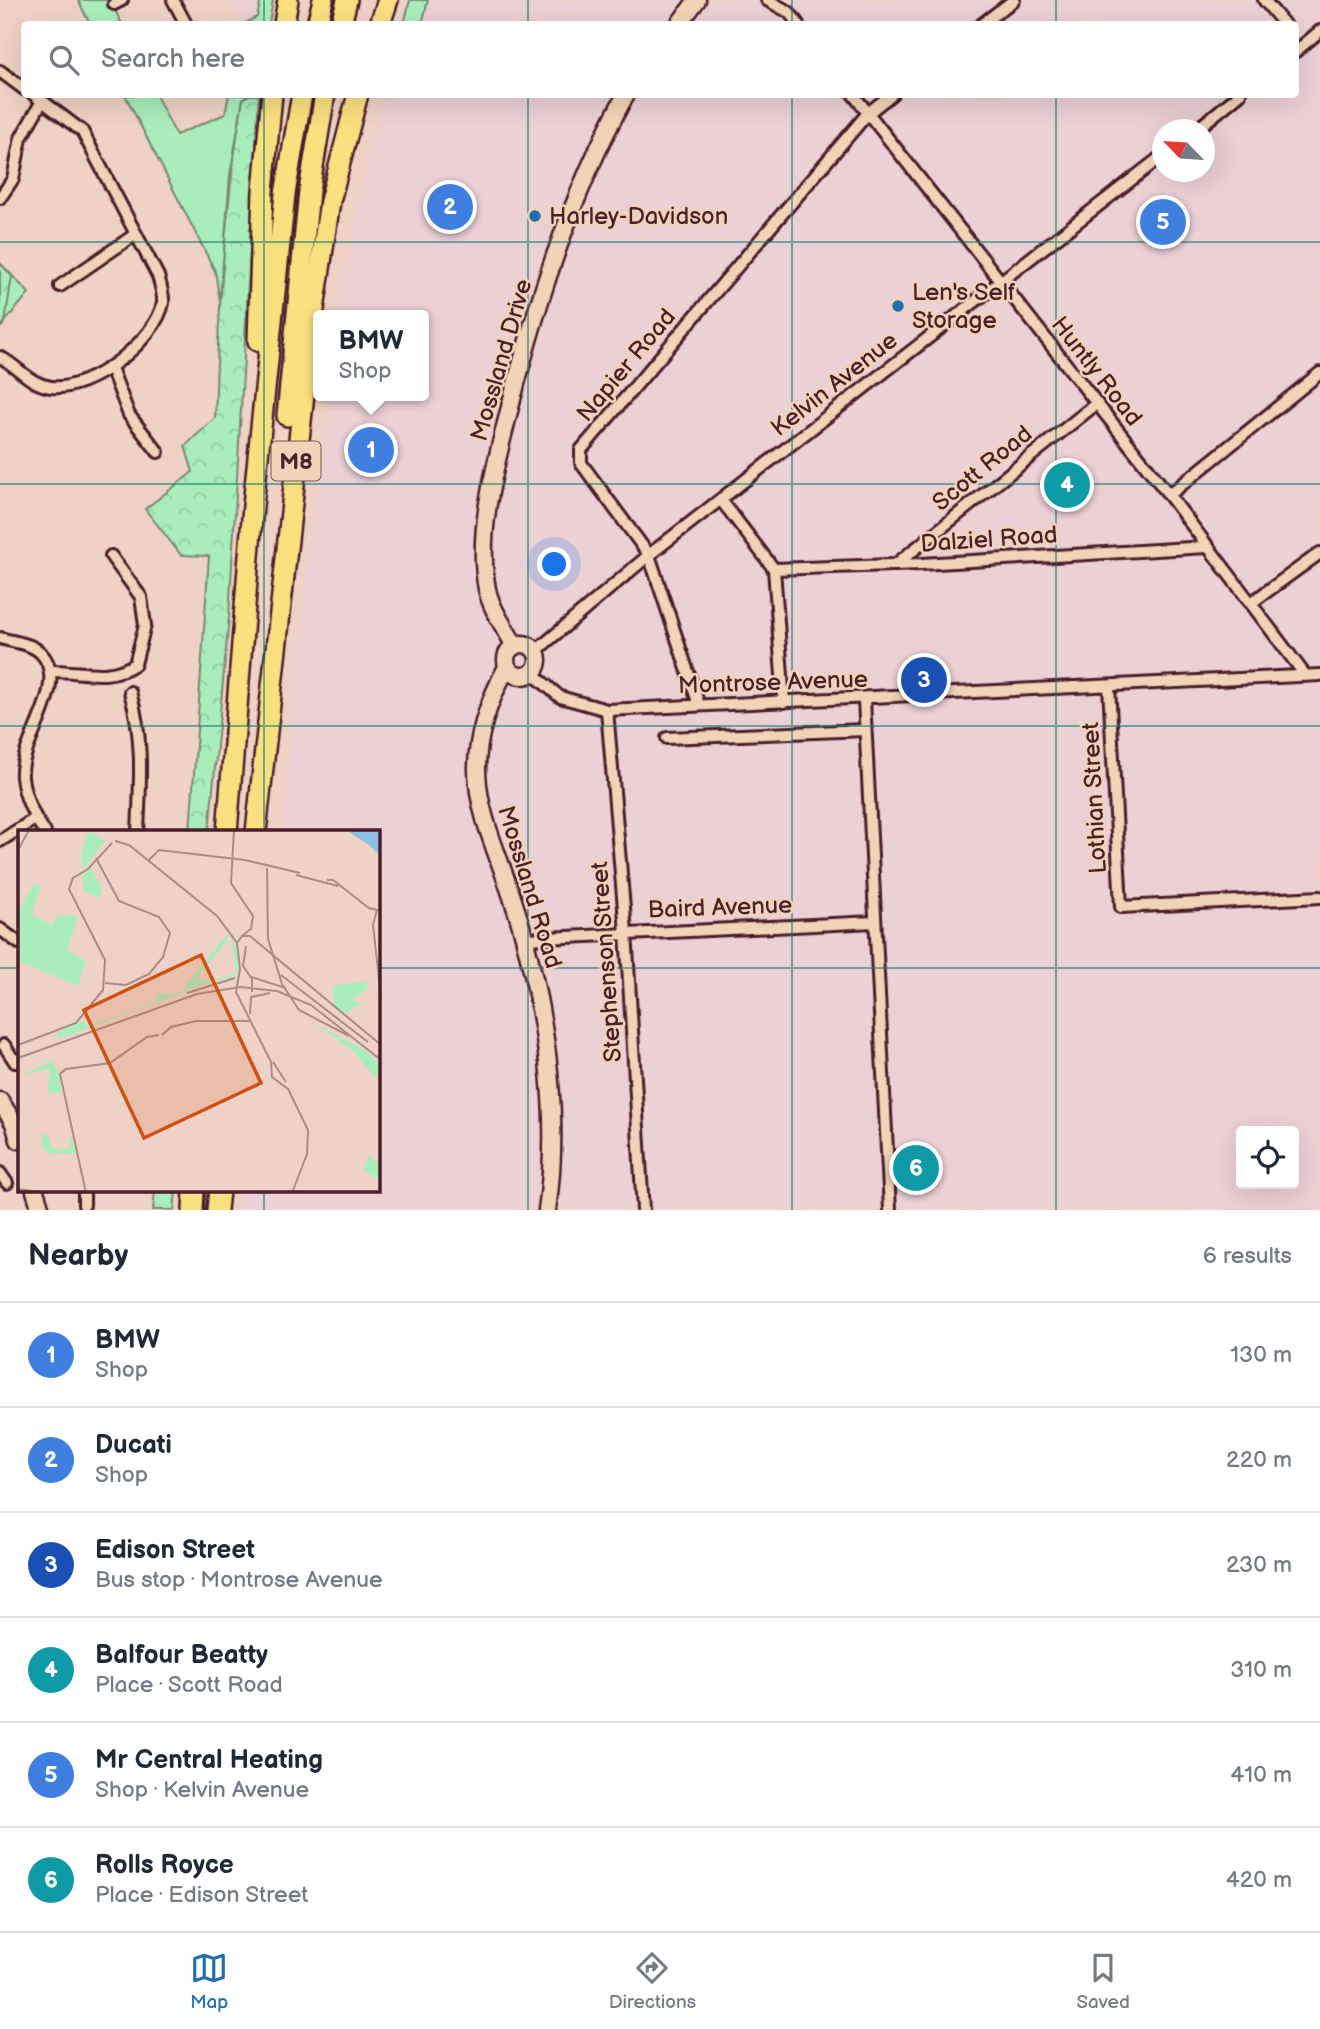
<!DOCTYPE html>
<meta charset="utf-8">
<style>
:root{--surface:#fff;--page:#f2f2f3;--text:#1f2937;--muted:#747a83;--line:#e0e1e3;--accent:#1f6fb2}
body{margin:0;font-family:"Balsamiq Sans",sans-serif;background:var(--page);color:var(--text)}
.controls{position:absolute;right:21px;bottom:21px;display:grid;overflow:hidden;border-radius:7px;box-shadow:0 7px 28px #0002}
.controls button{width:63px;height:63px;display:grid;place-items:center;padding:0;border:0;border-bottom:2px solid var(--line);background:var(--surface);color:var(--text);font:35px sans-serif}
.compass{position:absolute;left:1152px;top:119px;width:63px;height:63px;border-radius:50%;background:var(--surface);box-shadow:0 7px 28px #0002;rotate:295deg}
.you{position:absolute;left:555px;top:565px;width:24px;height:24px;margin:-18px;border:5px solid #fff;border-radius:50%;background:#1a73e8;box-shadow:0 0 0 10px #1a73e833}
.badge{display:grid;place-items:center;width:46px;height:46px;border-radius:50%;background:var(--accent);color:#fff;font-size:23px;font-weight:700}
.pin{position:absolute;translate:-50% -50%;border:4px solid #fff;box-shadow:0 2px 7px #0006}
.popup{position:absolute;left:313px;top:310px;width:116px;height:91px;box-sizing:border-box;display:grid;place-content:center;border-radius:7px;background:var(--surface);filter:drop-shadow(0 2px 5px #0005);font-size:23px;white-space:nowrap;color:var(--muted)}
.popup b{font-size:26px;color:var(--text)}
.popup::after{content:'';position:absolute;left:50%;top:100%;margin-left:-14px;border:14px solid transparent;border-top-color:var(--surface)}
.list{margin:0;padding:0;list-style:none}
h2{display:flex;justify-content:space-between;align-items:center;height:91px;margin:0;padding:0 28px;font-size:30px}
h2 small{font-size:23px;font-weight:400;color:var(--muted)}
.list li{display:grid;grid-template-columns:46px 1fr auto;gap:21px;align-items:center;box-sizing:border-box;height:105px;padding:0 28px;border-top:2px solid var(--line)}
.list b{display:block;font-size:26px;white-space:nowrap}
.list p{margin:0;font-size:23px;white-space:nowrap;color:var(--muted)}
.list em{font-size:23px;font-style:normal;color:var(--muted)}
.icon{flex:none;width:38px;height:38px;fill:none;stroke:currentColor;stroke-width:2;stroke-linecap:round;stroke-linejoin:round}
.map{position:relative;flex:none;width:1320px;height:1210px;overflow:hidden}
.search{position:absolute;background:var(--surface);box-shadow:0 7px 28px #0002;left:21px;right:21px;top:21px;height:77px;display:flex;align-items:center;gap:18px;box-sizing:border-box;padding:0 24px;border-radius:7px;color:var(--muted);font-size:26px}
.sheet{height:721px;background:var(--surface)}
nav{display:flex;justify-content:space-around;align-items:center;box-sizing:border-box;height:98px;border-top:2px solid var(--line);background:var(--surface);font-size:19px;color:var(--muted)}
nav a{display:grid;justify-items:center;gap:4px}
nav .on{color:var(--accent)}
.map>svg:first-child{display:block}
.built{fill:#ebd0d6;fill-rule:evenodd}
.green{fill:#a9eeba;stroke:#7a8672;stroke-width:2}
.forest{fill:url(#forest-crowns);stroke:#7a8672;stroke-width:2}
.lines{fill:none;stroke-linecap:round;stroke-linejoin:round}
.street-casing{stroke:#4a1f2b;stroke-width:16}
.secondary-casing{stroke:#4a1f2b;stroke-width:21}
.highway-casing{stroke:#4a1f2b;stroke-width:24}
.street{stroke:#f1d4b7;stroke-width:10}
.secondary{stroke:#f1d4b7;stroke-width:16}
.highway{stroke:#fbe080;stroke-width:19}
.grid{fill:none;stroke:#0f766e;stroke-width:2;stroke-opacity:0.55}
.poi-dot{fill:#1f6fb2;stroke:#f1d4b7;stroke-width:2.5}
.labels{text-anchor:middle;stroke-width:5;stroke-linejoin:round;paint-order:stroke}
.shield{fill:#f1d4b7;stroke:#7c5555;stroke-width:2}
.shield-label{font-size:23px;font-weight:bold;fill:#4a1f2b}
.poi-label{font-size:24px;fill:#4a1f2b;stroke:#f1d4b7;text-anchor:start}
.street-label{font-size:24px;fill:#4a1f2b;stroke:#f1d4b7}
.inset-road{fill:none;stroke:#ac8a87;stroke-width:2}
.view{fill:#d05011;fill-opacity:0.15;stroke:#d05011;stroke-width:3.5}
.inset-edge{fill:none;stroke:#4a1f2b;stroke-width:3.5}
</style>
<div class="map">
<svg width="1320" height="1210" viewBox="0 0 1320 1210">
<defs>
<pattern id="forest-crowns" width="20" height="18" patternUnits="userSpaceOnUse" patternTransform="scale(1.75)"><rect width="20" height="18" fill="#a9eeba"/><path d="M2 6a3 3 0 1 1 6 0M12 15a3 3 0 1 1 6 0" fill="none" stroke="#93cca0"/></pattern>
</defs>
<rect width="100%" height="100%" fill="#eed2c5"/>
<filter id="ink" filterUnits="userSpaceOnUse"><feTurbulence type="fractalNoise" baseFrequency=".0143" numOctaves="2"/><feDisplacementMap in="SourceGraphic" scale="14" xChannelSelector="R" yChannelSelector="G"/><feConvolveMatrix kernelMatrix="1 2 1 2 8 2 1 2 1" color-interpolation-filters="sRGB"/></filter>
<g filter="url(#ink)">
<g class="built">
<polygon points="231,0 261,0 257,17 244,24"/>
<path d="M410,0H1320V1210H238L240,1191H378V832H283L314,499L324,466L333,396H424V315H337L364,174L385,95L1296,94V24H404ZM1162,130H1204V172H1162ZM1241,1131H1294V1184H1241Z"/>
</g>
<g class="green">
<polygon points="78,0 110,0 122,24 90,24"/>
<polygon points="261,0 273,0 269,24 244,24 257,17"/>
<polygon points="410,0 428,0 422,24 404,24"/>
<polygon points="125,95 156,95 176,135 225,114 229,95 249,95 243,99 230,175 220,301 215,271"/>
<polygon points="0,263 29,293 0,328"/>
</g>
<g class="forest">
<path d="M249,95H259L229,617L209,832H190L209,556L181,555L145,509L193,472L185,446L215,418C218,311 225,204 243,99Z"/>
<polygon points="0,263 12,276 5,322 0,328"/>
<polygon points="155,1191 176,1191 174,1210 153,1210"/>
</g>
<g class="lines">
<defs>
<g id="street">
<polyline points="173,0 186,24"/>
<polyline points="767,0 789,12 798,24"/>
<polyline points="1264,0 1284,24"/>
<polyline points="114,4 122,0"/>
<polyline points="982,24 1014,0"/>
<polyline points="1296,51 1320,31"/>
<polyline points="0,71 24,89"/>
<polyline points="853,94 1169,495 1305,675"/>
<polyline points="1196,130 1240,94"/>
<polyline points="0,198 13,179 21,138 42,101"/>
<polyline points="60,286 136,234"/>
<path d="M0,357C19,367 29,384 51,387C90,392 156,340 163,303C164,295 160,283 158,276L82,131L33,94"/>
<polyline points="111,368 129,415 158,452"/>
<polyline points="1169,495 1320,373"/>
<polyline points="721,500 774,569 784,702"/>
<polyline points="895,565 1096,404"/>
<polyline points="774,569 921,564 1207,547"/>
<polyline points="1251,603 1320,553"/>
<path d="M0,638C13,642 31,643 41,653C71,685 19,741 22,777C24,796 34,818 45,832"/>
<polyline points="536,651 649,555 1162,156"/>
<path d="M50,671C81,670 108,682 135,664L145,625L141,597L111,556"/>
<polyline points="532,673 560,697 607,710 1320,675"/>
<polyline points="1109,686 1121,907 1320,897"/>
<path d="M130,692C144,739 140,784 138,832"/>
<polyline points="864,699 890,1210"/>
<polyline points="699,705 649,555 581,463 581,450 868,113 892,94"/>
<polyline points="607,710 626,932 643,1210"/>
<polyline points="667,738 865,730"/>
<polyline points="0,841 35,819"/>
<polyline points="0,929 19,943"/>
<polyline points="525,939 875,922"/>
<polyline points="4,1045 15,1062 19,1059"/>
<polyline points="0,1173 7,1183"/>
<polyline points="84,1191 84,1205"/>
</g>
<g id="secondary">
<polyline points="679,24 697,0"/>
<circle cx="522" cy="660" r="16"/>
<path d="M515,646C505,628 491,609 487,589C477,536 492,479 505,427C533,313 569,198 626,94"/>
<path d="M507,667C443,785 497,827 525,941C547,1026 560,1122 547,1210"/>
<polyline points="0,1101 14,1123 19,1140"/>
<polyline points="35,1191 41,1210"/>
</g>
<g id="highway">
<polyline points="284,24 288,0"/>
<polyline points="317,24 323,0"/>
<polyline points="341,24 347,0"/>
<polyline points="380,24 388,0"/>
<polyline points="258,341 263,191 272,94"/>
<polyline points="287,416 309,191 325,94"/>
<polyline points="227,832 253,506 285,194 302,94"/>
<polyline points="256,832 311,330 330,201 358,94"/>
<polyline points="193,1210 194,1191"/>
<polyline points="217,1210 219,1191"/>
</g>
</defs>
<use href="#street" class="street-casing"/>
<use href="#secondary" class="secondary-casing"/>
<use href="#highway" class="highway-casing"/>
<use href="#street" class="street"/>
<use href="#secondary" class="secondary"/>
<use href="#highway" class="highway"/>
</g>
</g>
<path class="grid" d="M264,0V24M528,0V24M792,0V24M1056,0V24M264,94V832M528,94V1210M792,94V1210M1056,94V1210M0,242H1320M0,484H1320M0,726H1320M0,968H19M378,968H1320M264,1191V1210"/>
<g class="poi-dot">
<circle cx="535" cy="216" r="7"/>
<circle cx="898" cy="306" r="7"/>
</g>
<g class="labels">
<rect class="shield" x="271.5" y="441.5" width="49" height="39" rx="5"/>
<g class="shield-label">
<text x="296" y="469">M8</text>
</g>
<g class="poi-label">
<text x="549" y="224">Harley-Davidson</text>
<text x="912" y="300">Len's Self<tspan x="912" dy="28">Storage</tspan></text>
</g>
<g class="street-label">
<text transform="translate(501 360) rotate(-74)" y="8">Mossland Drive</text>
<text transform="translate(626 365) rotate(-50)" y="8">Napier Road</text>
<text transform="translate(1097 371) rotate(52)" y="8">Huntly Road</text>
<text transform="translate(834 384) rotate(-38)" y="8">Kelvin Avenue</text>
<text transform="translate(982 468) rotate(-39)" y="8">Scott Road</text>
<text transform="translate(989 539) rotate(-4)" y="8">Dalziel Road</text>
<text transform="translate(773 682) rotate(-2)" y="8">Montrose Avenue</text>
<text transform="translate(1094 798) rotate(-93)" y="8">Lothian Street</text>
<text transform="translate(530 887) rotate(73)" y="8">Mossland Road</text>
<text transform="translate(720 907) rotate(-2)" y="8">Baird Avenue</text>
<text transform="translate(606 962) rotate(-94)" y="8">Stephenson Street</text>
</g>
</g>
<g transform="translate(18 830)">
<rect width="362" height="362" fill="#eed2c5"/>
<path d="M71,1L87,11L65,40L63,23ZM73,38L84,58L81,69L65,60V44ZM16,54L23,57L13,84L34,95L40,85L60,86L49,120L68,131L60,156L0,131V81ZM211,102L208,110L212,115L208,112L178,149L193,151L218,143L213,106L219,121L221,140L217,146L164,160ZM348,151L350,158L334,170L343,173L332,181L325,183L316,175L314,156ZM33,231L41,242L44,263H30L32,238L2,246ZM24,304L30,305L34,319H50L53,306L58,324L31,323L23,316ZM351,325L357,332L362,329V351L345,339Z" fill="#a9eeba"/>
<path d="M186,155L41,209L38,203L64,191L70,196L117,180L138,171L140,163L152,165ZM295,192L348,221L362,234V245L357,247L334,220Z" fill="#a9eeba"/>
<path d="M328,0H362V25L351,15Z" fill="#86c0e5"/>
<path class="inset-road" d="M216,0L213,53L235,86L233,99L225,105M97,11L111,15L199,86L219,113L222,139L218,162L253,232L254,247L270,259L290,300L289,324L274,363M0,20L11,0M78,28L101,71L141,87L152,103L145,127L131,144L108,155L87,153M131,30L141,20L227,30L282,43M249,38L250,109L264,154L281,180L331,206M278,45L320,56M309,50H315L352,79M351,78L359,80L355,95L363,167M219,113L224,106H232L363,215M228,116L225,136L234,149V162M263,145L350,212M233,147L268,158M169,163L217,148M232,184L233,167L252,163M144,205L153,197L178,191H231M0,215L58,193L85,160L87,130L51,59L55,48L70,39L94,13M0,228L179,164L223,157L259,161L293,175L363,230M255,232L268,252M0,359L29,363M68,363L42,244L48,239L92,233L129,207L141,205"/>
<path class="view" d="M183,125L243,253L126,308L66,180Z"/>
<rect width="362" height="362" class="inset-edge"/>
</g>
</svg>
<div class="controls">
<button><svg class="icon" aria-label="locate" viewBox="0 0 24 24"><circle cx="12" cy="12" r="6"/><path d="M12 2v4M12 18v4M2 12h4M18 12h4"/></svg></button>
</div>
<svg class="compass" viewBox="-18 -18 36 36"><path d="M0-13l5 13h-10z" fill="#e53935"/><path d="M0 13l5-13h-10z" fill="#747a83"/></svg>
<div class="you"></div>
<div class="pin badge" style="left:371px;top:450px;background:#3f7fe0">1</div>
<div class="popup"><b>BMW</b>Shop</div>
<div class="pin badge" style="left:450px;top:207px;background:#3f7fe0">2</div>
<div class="pin badge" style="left:924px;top:680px;background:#1a4fb4">3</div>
<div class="pin badge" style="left:1067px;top:485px;background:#0f9aa8">4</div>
<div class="pin badge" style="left:1163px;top:222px;background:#3f7fe0">5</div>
<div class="pin badge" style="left:916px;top:1168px;background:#0f9aa8">6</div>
<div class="search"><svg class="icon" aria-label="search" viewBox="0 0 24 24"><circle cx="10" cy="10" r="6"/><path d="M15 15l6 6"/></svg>Search here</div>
</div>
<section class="sheet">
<h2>Nearby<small>6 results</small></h2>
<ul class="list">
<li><span class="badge" style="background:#3f7fe0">1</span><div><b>BMW</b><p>Shop</p></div><em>130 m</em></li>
<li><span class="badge" style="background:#3f7fe0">2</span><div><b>Ducati</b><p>Shop</p></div><em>220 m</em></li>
<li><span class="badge" style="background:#1a4fb4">3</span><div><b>Edison Street</b><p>Bus stop · Montrose Avenue</p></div><em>230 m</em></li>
<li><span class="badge" style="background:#0f9aa8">4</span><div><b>Balfour Beatty</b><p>Place · Scott Road</p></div><em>310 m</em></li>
<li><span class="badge" style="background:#3f7fe0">5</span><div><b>Mr Central Heating</b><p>Shop · Kelvin Avenue</p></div><em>410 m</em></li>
<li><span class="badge" style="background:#0f9aa8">6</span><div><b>Rolls Royce</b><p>Place · Edison Street</p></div><em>420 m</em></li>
</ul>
</section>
<nav>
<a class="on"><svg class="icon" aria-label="map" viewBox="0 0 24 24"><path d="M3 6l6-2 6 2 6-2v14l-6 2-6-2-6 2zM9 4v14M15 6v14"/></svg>Map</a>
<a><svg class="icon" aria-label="directions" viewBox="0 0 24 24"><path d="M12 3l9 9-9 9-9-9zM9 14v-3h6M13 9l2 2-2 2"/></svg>Directions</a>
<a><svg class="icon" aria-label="saved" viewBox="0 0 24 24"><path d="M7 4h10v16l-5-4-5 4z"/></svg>Saved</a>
</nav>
